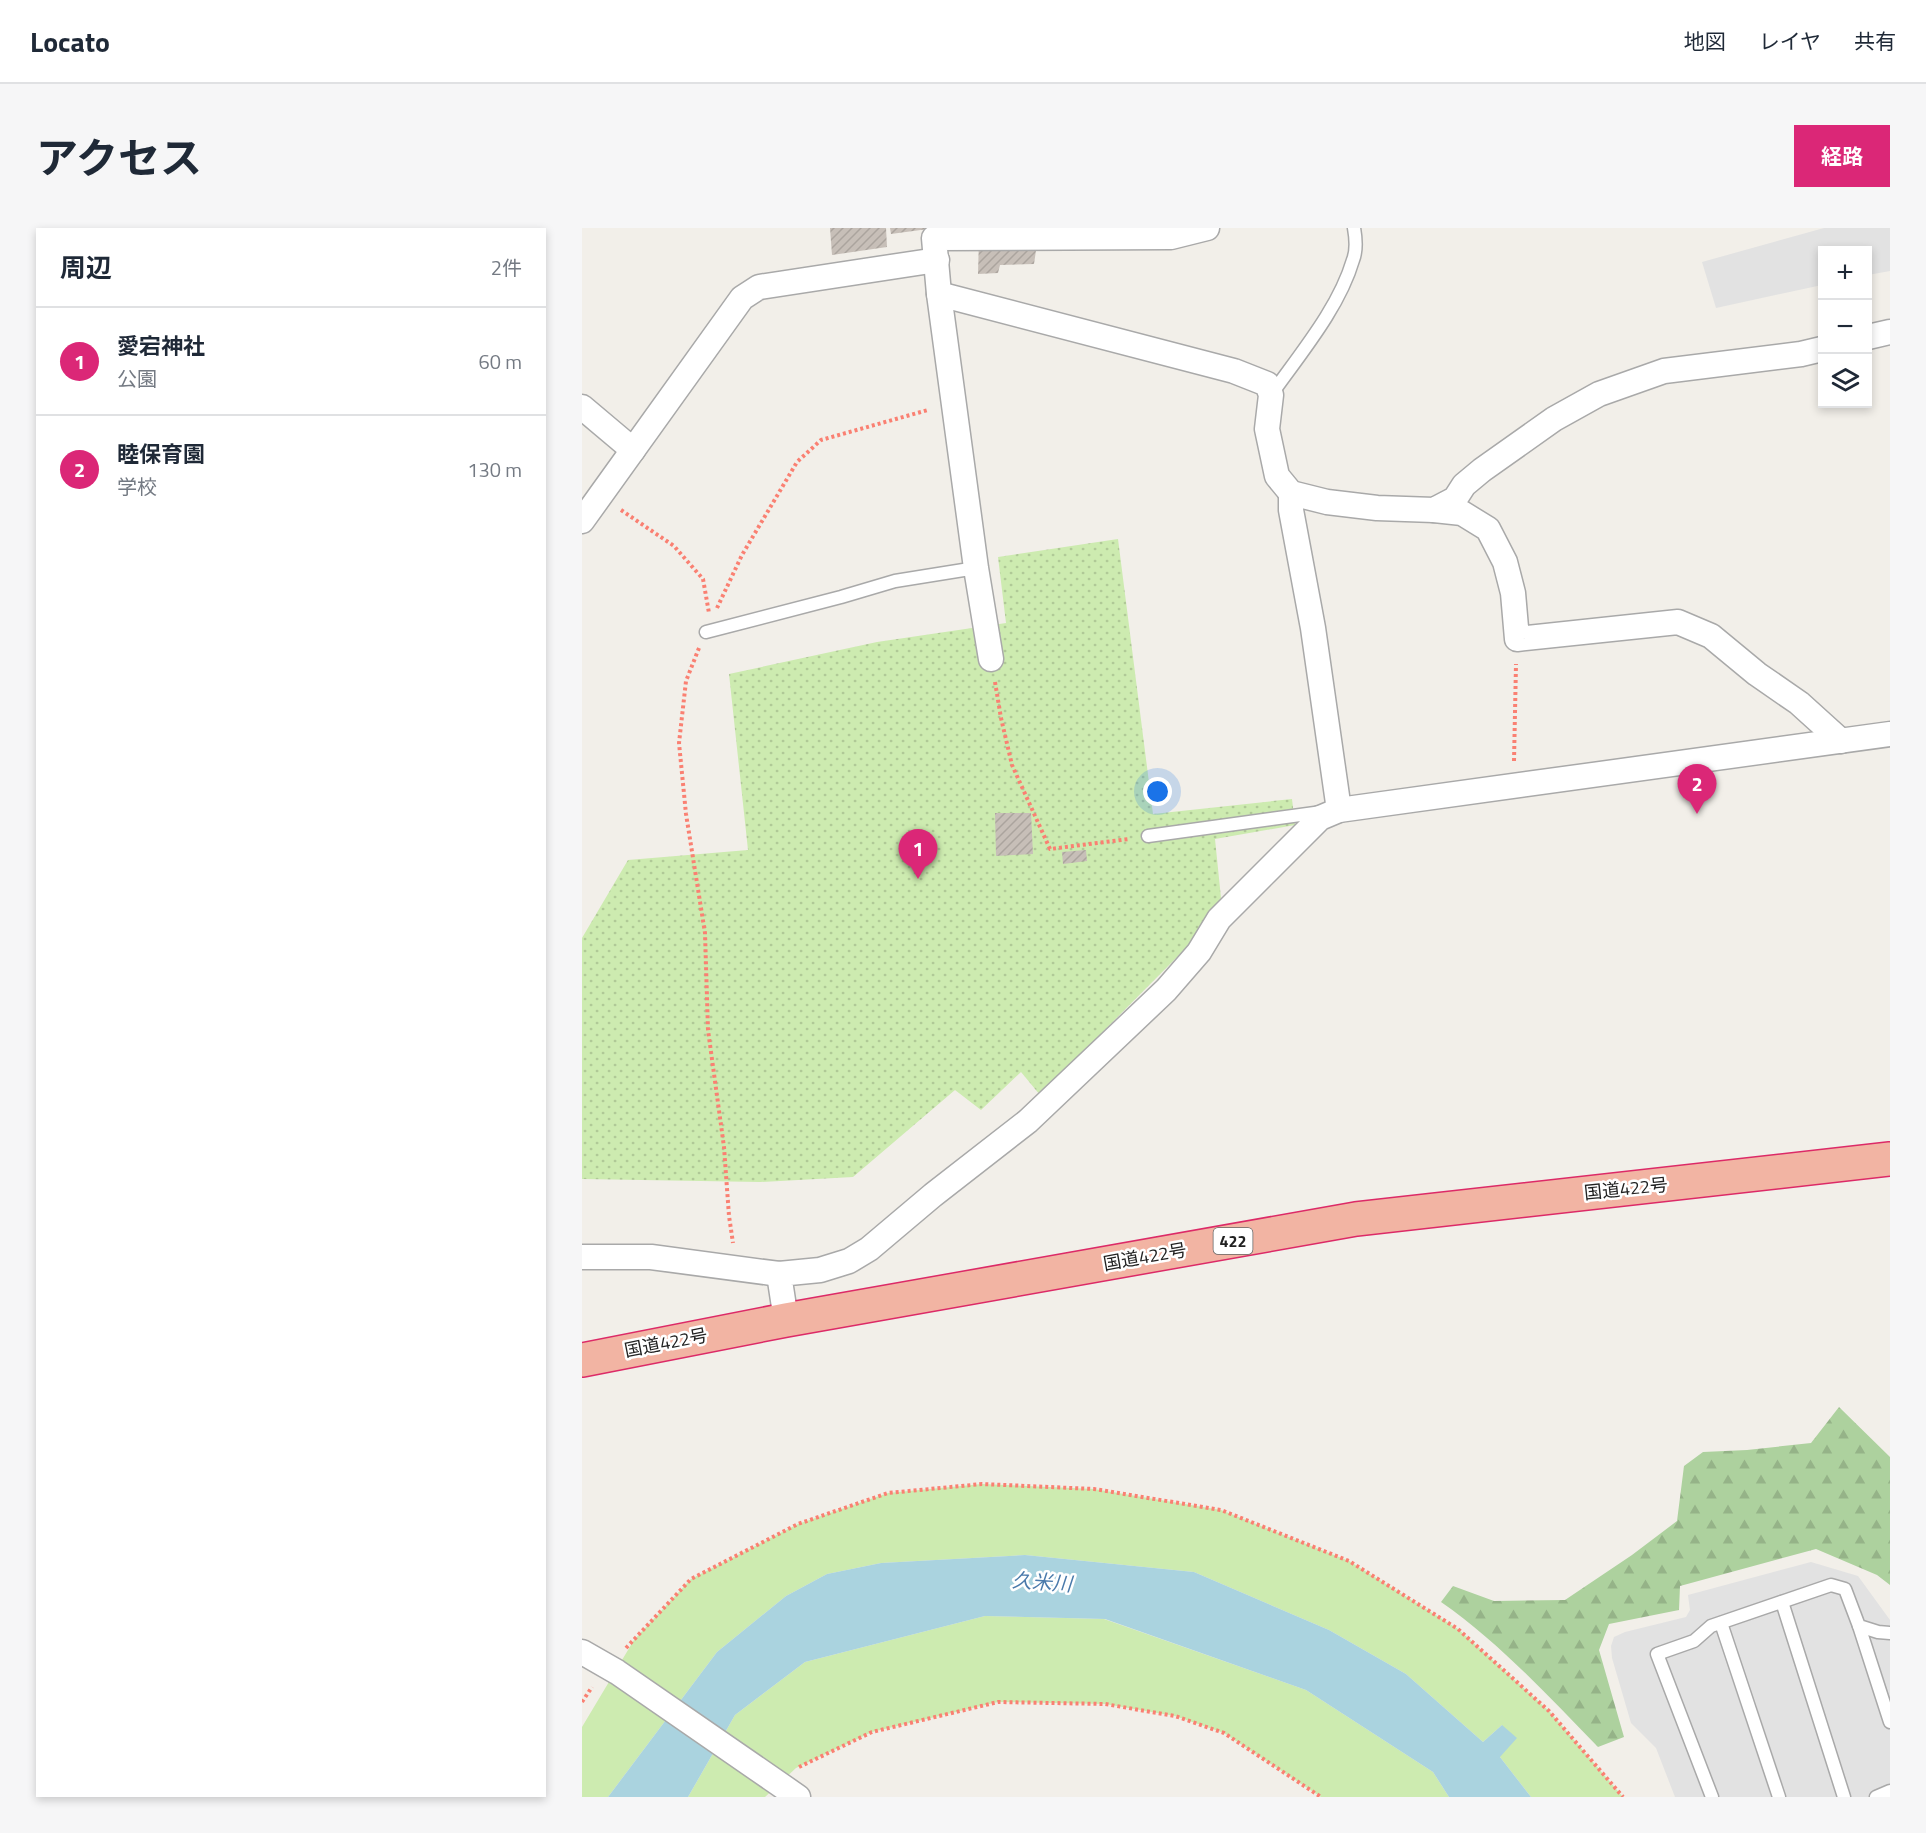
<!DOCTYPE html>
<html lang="ja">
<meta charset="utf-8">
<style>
:root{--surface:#fff;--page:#f6f6f7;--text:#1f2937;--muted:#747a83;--line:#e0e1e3;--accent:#db2777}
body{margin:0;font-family:"Titillium Web","Noto Sans JP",sans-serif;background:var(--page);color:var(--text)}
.controls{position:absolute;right:18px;top:18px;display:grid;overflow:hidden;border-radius:0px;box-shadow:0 3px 9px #0003}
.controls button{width:54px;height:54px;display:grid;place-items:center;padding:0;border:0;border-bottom:2px solid var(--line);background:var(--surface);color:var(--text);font:30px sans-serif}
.you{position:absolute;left:576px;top:564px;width:21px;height:21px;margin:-15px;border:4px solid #fff;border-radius:50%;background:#1a73e8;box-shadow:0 0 0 9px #1a73e833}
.badge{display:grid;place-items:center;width:39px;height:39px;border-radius:50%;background:var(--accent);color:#fff;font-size:20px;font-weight:700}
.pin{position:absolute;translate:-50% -50px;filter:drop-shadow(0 2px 3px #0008)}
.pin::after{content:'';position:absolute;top:32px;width:21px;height:18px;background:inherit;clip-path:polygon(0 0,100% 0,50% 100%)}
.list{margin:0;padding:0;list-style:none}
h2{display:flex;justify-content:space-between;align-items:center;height:78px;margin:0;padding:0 24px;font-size:26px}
h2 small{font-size:20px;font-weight:400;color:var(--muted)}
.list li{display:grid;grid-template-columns:39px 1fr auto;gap:18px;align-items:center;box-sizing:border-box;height:108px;padding:0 24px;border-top:2px solid var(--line)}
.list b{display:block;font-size:22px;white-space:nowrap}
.list p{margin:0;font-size:20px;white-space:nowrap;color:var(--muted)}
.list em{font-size:20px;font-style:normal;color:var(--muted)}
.icon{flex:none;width:33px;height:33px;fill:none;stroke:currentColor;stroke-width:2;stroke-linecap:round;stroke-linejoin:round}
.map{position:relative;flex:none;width:1308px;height:1569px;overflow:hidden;border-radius:0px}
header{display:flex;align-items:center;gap:36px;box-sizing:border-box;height:84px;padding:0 30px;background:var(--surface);border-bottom:2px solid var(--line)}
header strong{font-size:28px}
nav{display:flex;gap:33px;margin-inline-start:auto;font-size:21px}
.intro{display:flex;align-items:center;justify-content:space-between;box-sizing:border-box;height:144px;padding:0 36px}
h1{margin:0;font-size:42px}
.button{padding:15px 27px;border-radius:0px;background:var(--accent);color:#fff;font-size:21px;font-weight:700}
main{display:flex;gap:36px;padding:0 36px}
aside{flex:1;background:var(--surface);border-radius:0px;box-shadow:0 3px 9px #0003}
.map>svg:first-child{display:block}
.grass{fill:#cdebb0}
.forest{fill:url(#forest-firs)}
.garden{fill:url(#garden-dots)}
.parking{fill:#e2e2e2}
.water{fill:#aad3df}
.building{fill:url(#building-hatch)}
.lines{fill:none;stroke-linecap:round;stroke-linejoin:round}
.service-casing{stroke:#a9a9a9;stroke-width:15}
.minor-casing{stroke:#a9a9a9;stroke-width:27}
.trunk-casing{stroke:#dc2a67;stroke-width:36}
.path{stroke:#fa8072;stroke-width:4;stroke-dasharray:3 3;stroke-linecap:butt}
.service{stroke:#fff;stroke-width:12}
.minor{stroke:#fff;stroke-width:24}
.trunk{stroke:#f2b4a3;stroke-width:33}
.labels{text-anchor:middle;stroke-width:5;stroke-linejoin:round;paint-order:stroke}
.shield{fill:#fff;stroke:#646464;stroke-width:1.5}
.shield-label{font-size:16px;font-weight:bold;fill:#222}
.street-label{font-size:18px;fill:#222;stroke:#fff}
.water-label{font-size:20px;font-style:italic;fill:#4a7aab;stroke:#fff}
</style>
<header>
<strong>Locato</strong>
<nav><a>地図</a><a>レイヤ</a><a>共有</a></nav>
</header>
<div class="intro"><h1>アクセス</h1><a class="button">経路</a></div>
<main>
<aside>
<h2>周辺<small>2件</small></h2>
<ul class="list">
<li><span class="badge">1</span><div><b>愛宕神社</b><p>公園</p></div><em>60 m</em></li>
<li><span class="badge">2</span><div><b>睦保育園</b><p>学校</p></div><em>130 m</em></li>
</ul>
</aside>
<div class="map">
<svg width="1308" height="1569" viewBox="0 0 1308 1569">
<defs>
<pattern id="forest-firs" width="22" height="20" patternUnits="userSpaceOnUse" patternTransform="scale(1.5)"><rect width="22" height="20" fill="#add19e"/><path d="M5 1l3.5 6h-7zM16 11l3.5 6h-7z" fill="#95b388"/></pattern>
<pattern id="garden-dots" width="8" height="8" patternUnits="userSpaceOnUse" patternTransform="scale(1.5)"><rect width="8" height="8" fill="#cdebb0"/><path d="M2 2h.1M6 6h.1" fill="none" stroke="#b0c997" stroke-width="1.8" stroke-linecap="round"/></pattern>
<pattern id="building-hatch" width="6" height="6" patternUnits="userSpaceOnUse" patternTransform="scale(1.5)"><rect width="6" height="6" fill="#c7bfb8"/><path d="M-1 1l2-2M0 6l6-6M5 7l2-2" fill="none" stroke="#aba49e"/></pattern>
</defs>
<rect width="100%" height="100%" fill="#f2efe9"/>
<g class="grass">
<polygon points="400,1256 512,1261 639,1282 767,1333 876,1401 967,1483 1041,1569 949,1569 918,1529 920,1497 901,1514 824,1446 747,1402 612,1344 443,1327 299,1335 245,1346 204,1368 135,1424 26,1569 0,1569 0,1499 52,1412 109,1351 216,1296 306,1265"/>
<polygon points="403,1388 522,1391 724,1462 851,1544 867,1569 739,1569 642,1505 593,1488 523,1476 416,1474 290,1504 214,1540 183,1569 106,1569 153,1487 223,1434"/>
</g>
<path class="forest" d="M1257,1179L1308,1229V1357L1295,1347L1234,1321L1098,1358L1097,1382L1027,1396L1017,1422L1042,1509L1016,1519C967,1469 918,1415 859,1374L871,1358L912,1373L983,1372L1050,1327L1095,1293L1102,1238L1121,1224L1165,1222L1229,1215Z"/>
<polygon class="garden" points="536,311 571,586 710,571 713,597 633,611 639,670 605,719 458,867 439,844 399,882 373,862 271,949 178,954 0,951 0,710 46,632 166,622 147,446 295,414 424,395 416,329"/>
<g class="parking">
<polygon points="1242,0 1308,0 1308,43 1286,47 1286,22 1240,22 1240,57 1134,80 1120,34"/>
<polygon points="1229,1334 1276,1348 1308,1392 1308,1569 1093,1569 1074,1520 1049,1495 1030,1430 1029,1418 1032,1409 1043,1404 1104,1389 1108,1382 1106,1367"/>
</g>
<polygon class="water" points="443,1327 612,1344 747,1402 824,1446 901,1514 920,1497 935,1510 918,1529 949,1569 867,1569 851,1544 724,1462 523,1391 403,1388 223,1434 153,1487 106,1569 26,1569 135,1424 204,1368 245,1346 299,1335"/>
<g class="building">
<polygon points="248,0 304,0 305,19 250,27"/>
<polygon points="308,0 346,0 346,1 309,6"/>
<polygon points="397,9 456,9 452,36 418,37 416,45 396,46"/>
<polygon points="413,585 449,585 451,626 414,628"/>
<polygon points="504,622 505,633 481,636 480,624"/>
</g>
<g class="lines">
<defs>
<g id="service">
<path d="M689,167C718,126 757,80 771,32C775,22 774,11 772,0"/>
<polyline points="124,404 259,369 313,353 394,340"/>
<polyline points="566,608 740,584"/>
<polyline points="1200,1374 1262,1569"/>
<polyline points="1139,1395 1197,1569"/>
<polyline points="1277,1398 1308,1494"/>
<polyline points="1130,1569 1075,1426 1112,1413 1129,1398 1249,1357 1263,1361 1277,1398 1296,1404 1308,1405"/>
<polyline points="1294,1569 1308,1563"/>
</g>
<g id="minor">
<polyline points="357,66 652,143 685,156 689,167 685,201 695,248 709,265 745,274 795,280 852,282 873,271 882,257 900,242 972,191 1017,166 1082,143 1219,126 1240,121"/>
<polyline points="1286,109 1308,104"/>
<polyline points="0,179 51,222"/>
<polyline points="709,265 709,282 731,400 757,582"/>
<polyline points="852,282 880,285 906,301 923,334 931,365 935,411 1096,394 1129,408 1175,446 1217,475 1259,513"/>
<polyline points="0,293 160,70 177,59 355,32"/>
<polyline points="409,431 394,340 357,66 352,10 589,9 625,0"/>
<polyline points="0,1029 69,1029 197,1046"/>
<polyline points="204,1092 197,1046 238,1042 267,1033 287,1021 351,967 446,893 584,762 617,724 637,691 738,590 757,582 1308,506"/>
<polyline points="0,1424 35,1444 216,1569"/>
</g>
<polyline id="trunk" points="0,1132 204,1092 774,991 1308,931"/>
</defs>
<use href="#service" class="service-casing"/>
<use href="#minor" class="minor-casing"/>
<use href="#trunk" class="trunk-casing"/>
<g class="path">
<polyline points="39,282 92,318 121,351 127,385"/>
<polyline points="135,380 160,327 215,234 239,212 346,182"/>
<polyline points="117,420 104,453 97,515 104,586 123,705 126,802 142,919 147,988 151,1015"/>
<polyline points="413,454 419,490 430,537 468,621 547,611"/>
<polyline points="932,533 934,436"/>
<polyline points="44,1420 109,1351 216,1296 306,1265 400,1256 512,1261 639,1282 767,1333 876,1401 967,1483 1041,1569"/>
<polyline points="0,1474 10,1459"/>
<polyline points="217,1539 290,1504 416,1474 523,1476 593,1488 642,1505 739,1569"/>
</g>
<use href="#service" class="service"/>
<use href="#minor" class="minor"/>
<use href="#trunk" class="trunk"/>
</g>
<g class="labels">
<rect class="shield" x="631.5" y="1000" width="39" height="26" rx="4.5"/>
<g class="shield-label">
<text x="651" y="1019">422</text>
</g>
<g class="street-label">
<text transform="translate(1044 961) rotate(-6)" y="6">国道422号</text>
<text transform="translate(563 1029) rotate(-10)" y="6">国道422号</text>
<text transform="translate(84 1115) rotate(-11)" y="6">国道422号</text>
</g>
<g class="water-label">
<text transform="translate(460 1354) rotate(4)" y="7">久米川</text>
</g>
</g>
</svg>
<div class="controls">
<button>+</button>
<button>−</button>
<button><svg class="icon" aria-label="layers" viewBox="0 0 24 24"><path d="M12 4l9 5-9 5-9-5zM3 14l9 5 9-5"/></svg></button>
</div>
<div class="you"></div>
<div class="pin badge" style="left:336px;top:651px">1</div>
<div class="pin badge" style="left:1115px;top:586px">2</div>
</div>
</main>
